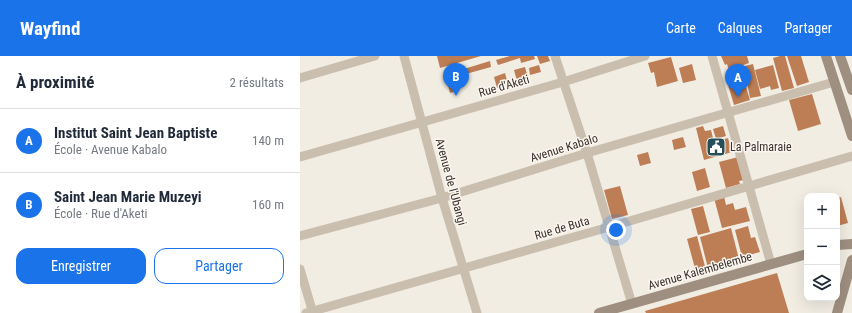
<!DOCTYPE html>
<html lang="fr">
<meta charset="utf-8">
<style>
:root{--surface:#fff;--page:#f2f2f3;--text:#1f2937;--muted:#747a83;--line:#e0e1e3;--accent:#1a73e8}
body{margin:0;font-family:"Roboto Condensed",sans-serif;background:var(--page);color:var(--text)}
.controls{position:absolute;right:12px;bottom:12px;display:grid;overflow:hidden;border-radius:8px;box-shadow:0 4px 16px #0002}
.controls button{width:36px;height:36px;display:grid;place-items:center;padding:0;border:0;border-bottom:1px solid var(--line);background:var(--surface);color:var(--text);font:20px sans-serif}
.you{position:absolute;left:316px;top:174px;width:14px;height:14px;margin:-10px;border:3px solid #fff;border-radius:50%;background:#1a73e8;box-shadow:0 0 0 6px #1a73e833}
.badge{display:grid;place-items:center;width:26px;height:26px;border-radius:50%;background:var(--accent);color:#fff;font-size:13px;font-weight:700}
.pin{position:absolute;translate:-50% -33px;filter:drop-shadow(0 1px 2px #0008)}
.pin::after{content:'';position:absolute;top:21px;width:14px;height:12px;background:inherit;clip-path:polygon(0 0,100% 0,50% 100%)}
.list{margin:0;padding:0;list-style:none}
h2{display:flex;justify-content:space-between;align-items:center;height:52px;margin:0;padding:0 16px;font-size:17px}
h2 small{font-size:13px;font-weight:400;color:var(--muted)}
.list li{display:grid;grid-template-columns:26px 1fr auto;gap:12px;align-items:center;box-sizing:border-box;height:64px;padding:0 16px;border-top:1px solid var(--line)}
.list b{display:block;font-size:15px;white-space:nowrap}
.list p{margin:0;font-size:13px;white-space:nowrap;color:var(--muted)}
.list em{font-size:13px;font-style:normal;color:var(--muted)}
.actions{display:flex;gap:8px;padding:12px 16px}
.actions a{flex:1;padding:9px 0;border:1px solid var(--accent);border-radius:12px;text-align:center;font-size:14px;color:var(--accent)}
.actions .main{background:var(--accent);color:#fff}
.icon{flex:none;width:22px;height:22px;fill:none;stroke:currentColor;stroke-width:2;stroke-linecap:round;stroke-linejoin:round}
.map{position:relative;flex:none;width:552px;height:257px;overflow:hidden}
header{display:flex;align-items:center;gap:24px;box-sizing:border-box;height:56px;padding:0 20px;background:var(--accent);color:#fff}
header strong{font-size:19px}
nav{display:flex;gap:22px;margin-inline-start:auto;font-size:14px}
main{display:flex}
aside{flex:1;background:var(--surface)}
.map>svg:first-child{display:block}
.building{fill:#bd7e56}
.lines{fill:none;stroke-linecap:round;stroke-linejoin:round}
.street{stroke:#cabfaf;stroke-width:9}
.secondary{stroke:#9e8f80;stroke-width:10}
.labels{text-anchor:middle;stroke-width:3;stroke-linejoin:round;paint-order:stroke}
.street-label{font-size:12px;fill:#3a322c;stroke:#faf6ef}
.poi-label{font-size:12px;fill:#3a322c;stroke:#faf6ef;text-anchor:start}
</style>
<header>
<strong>Wayfind</strong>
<nav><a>Carte</a><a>Calques</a><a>Partager</a></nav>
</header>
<main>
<aside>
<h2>À proximité<small>2 résultats</small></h2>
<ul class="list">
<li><span class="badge">A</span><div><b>Institut Saint Jean Baptiste</b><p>École · Avenue Kabalo</p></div><em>140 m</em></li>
<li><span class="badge">B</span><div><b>Saint Jean Marie Muzeyi</b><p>École · Rue d'Aketi</p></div><em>160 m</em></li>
</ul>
<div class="actions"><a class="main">Enregistrer</a><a>Partager</a></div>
</aside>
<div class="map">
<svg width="552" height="257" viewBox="0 0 552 257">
<rect width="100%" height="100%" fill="#f2ede3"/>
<g class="building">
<polygon points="137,0 181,0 140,12"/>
<polygon points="210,0 234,0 235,3 221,7 220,2 198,9 196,4"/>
<polygon points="237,0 248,0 250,5 240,8"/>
<polygon points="421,0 447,0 449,7 429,14 427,8 425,9"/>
<polygon points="480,0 485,0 494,32 482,35 473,2"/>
<polygon points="487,0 501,0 509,26 497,30"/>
<polygon points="371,1 378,25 357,31 354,16 351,17 348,7"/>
<polygon points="190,5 191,11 155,21 154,16"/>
<polygon points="392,8 396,24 383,27 379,12"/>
<polygon points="453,8 461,40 450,42 445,15 442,15 441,11"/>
<polygon points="239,9 241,16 230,19 229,12"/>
<polygon points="473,9 479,32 471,34 470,30 460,33 455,14"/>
<polygon points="225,11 228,22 217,25 214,14"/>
<polygon points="439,14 440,18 442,18 450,44 434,49 425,19"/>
<polygon points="152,17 157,35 150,37 145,19"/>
<polygon points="205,17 208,28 197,32 194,21"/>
<polygon points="512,38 521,68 498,75 489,44"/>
<polygon points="403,70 405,75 411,74 414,86 428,82 432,96 404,104 396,72"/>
<polygon points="423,70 426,80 416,83 413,73"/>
<polygon points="383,81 386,91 374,94 372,84"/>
<polygon points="348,96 351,107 340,110 337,99"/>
<polygon points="438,101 444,124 439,125 440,128 426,132 419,106"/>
<polygon points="405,112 410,131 397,135 392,116"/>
<polygon points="320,130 328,159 312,163 304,134"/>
<polygon points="424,140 426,149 433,147 435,154 446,151 450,165 422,172 414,142"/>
<polygon points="541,141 548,167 537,170 537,142"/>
<polygon points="403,150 410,176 398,179 391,153"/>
<polygon points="448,170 451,182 455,181 460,196 442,201 435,174"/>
<polygon points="431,172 439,203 408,212 400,181"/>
<polygon points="397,180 406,214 396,216 387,183"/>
<polygon points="477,217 489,257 346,257 345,255"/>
</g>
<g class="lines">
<g class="street">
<polyline points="104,0 142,142 177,257"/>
<polyline points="255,0 287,97 332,248"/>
<polyline points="412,0 471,208"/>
<polyline points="0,22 75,0"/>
<polyline points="0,101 263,26 345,0"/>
<polyline points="0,180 142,142 287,97 534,26"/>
<polyline points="0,213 13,257"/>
<polyline points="6,257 309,171 552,100"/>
</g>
<g class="secondary">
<polyline points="526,0 552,80"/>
<polyline points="540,0 552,34"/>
<polyline points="537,189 552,188"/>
<polyline points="299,257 507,198"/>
<polyline points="537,257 552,204"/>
</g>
</g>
<defs>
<symbol id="civic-square" viewBox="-11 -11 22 22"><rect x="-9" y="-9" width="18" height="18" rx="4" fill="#254e58" stroke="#faf6ef"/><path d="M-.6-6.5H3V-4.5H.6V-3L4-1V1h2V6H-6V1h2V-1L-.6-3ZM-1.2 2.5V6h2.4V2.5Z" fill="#fff"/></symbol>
</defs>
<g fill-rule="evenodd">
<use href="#civic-square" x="405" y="80" width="22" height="22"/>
</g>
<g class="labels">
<g class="street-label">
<text transform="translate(204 30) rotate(-16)" y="4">Rue d'Aketi</text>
<text transform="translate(264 92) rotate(-17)" y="4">Avenue Kabalo</text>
<text transform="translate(151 126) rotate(75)" y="4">Avenue de l'Ubangi</text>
<text transform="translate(262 172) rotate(-16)" y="4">Rue de Buta</text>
<text transform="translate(400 215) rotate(-16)" y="4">Avenue Kalembelembe</text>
</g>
<g class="poi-label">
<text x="430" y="95">La Palmaraie</text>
</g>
</g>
</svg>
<div class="controls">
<button>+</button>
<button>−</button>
<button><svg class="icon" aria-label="layers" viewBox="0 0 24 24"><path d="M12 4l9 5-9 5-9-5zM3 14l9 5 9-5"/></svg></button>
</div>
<div class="you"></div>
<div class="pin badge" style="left:438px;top:41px">A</div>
<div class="pin badge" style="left:156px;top:40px">B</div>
</div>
</main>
